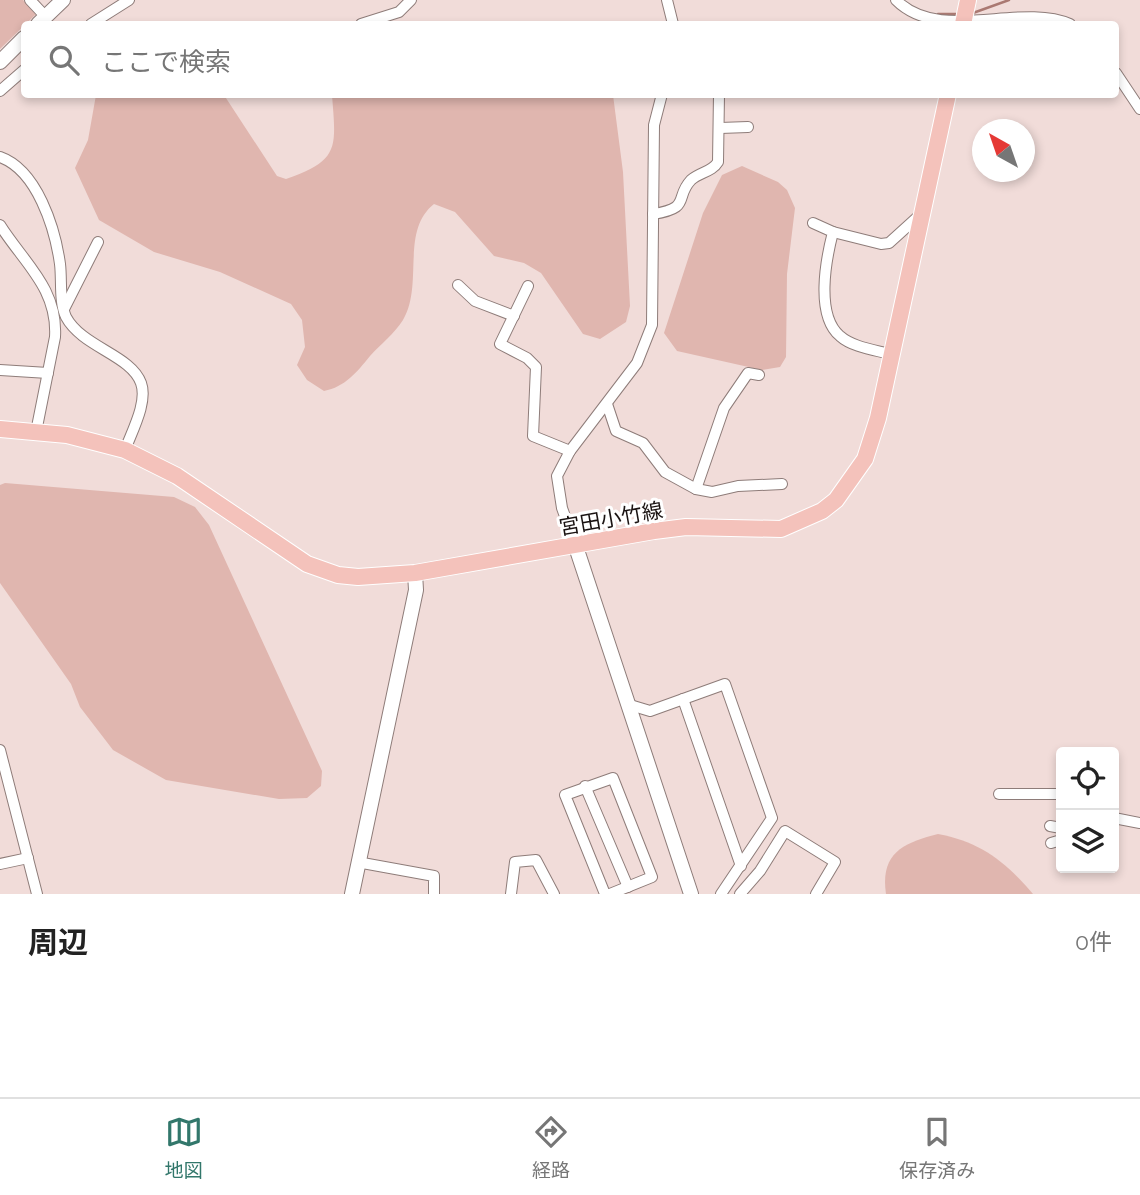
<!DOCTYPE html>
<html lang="ja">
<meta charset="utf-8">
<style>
:root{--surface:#fff;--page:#f2f2f2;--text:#222;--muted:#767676;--line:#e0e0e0;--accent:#32776b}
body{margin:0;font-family:Raleway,"Noto Sans JP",sans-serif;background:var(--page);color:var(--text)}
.controls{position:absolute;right:21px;bottom:21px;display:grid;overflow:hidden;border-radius:7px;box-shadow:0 4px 10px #0003}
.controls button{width:63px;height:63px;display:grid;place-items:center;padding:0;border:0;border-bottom:2px solid var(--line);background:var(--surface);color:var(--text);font:35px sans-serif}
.compass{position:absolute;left:972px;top:119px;width:63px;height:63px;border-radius:50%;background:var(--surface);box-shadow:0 4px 10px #0003;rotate:320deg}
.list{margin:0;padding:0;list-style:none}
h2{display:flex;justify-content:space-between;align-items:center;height:91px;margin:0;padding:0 28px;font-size:30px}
h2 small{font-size:23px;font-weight:400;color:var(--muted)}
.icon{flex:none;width:38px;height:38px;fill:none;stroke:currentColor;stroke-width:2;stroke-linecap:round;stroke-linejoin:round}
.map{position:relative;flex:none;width:1140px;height:894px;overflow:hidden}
.search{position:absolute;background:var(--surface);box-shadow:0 4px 10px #0003;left:21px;right:21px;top:21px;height:77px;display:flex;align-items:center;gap:18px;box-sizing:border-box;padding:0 24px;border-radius:7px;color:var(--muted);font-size:26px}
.sheet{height:203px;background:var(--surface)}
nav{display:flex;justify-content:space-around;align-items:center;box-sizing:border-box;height:98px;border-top:2px solid var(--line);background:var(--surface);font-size:19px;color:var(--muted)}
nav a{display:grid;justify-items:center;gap:4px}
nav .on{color:var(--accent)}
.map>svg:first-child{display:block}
.green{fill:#e0b6af}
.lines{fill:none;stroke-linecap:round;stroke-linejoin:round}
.stream{stroke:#aa7972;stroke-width:2.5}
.street-casing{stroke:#8e7c79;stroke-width:12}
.secondary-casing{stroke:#8e7c79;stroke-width:16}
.primary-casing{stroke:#fff;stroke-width:18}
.street{stroke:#fff;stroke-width:10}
.secondary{stroke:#fff;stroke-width:14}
.primary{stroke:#f4c2bb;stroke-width:16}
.labels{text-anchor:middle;stroke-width:6;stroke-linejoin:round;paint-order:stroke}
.street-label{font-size:21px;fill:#1a1312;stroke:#fff}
</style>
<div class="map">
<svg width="1140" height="894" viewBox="0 0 1140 894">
<rect width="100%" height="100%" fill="#f1dcd9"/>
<g class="green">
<polygon points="0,0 23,0 36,14 0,49"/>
<path d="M96,95H224L277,176L286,179C340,160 336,148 332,95H613L623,172L630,306L626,322L600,339L583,334L541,273L524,263L494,256L455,212L434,204C400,231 424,284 403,320C395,333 380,345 370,356C357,372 345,387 324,391L307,380L297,365L305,347L302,320L291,304L220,272L154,252L99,220L75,168L88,140Z"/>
<polygon points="742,166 778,182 787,190 795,208 787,274 786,357 780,367 762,370 677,351 664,333 703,213 722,175"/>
<polygon points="5,483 174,497 195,507 209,525 322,771 321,786 307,798 279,799 166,780 113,750 80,707 71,684 0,583 0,485"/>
<path d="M938,834C980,842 1005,861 1033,894H886C880,853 903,843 938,834Z"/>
</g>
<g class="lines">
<g class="stream">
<polyline points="973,13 1009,0"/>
<polyline points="938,14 959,14"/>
</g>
<defs>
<g id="street">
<polyline points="30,0 46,17"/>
<polyline points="667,0 673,24"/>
<path d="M896,0C940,44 1019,2 1070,24"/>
<polyline points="91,24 129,0"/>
<polyline points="361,24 399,12 411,0"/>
<polyline points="1116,73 1140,109"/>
<polyline points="0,91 24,70"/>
<polyline points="720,128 748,127"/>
<path d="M0,157C37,170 55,228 60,264C62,280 59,302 66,317C82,347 131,355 141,383C148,402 132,431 125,450"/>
<path d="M653,214C692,208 674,198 691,180C700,172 712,172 718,162L719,94"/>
<path d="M813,223L833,232C826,259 815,315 840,336C852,347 875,350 890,354"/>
<path d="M0,225C23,262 58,288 55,337L36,432"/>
<polyline points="833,232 881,244 889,243 921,214"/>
<polyline points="458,285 475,301 514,316"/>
<polyline points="528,286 500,344 527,358 536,367 533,436 570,451"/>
<polyline points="64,309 98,242"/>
<polyline points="0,370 48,373"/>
<polyline points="607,404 616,431 643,443 665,472 696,489 712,492 738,486 782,484"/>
<polyline points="696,489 724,408 748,373 759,375"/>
<polyline points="576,547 562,508 557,476 570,451 637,363 652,325 654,125 662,94"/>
<polyline points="683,699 741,866"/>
<polyline points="630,705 650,711 725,684 772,818 721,894"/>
<polyline points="0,750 37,894"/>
<polyline points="585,786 628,887"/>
<polyline points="999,794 1061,794"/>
<polyline points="1114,818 1140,823"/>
<polyline points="1050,826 1061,828"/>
<polyline points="1051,843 1061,840"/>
<polyline points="357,862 434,876 434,894"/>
<polyline points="0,864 28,858"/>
<polyline points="511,894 515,862 536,860 554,894"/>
<polyline points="605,894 565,795 613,778 652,877 610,894"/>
<polyline points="740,894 760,871 785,831 835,862 816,894"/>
</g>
<g id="secondary">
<polyline points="38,24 63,0"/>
<polyline points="0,62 24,38"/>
<polyline points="576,547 691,894"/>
<polyline points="352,894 416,590 415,573"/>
</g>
<g id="primary">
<polyline points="963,24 968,0"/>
<polyline points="0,429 67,435 125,450 177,476 307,564 338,575 358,577 415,573 654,531 686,527 781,529 822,511 836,500 865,459 878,418 948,94"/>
</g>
</defs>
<use href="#street" class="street-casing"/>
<use href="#secondary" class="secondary-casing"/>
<use href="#primary" class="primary-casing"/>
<use href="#street" class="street"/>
<use href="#secondary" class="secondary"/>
<use href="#primary" class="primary"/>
</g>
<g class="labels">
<g class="street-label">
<text transform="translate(611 519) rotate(-10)" y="7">宮田小竹線</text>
</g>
</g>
</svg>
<div class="controls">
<button><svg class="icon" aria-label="locate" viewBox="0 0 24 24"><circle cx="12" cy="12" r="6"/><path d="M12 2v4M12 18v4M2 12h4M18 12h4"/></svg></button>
<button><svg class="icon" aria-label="layers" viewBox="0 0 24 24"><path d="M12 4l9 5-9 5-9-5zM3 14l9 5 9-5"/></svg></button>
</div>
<svg class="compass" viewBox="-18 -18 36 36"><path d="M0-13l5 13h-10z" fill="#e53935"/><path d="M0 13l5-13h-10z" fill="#767676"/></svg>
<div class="search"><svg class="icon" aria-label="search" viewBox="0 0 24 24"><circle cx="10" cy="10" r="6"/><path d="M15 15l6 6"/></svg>ここで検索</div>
</div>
<section class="sheet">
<h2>周辺<small>0件</small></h2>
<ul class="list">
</ul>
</section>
<nav>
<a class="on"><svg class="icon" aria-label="map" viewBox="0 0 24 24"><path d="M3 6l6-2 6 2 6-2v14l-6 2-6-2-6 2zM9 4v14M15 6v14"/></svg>地図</a>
<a><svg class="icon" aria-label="directions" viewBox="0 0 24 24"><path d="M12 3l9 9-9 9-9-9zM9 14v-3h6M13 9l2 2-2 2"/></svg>経路</a>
<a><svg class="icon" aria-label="saved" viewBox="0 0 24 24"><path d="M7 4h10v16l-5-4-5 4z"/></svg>保存済み</a>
</nav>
